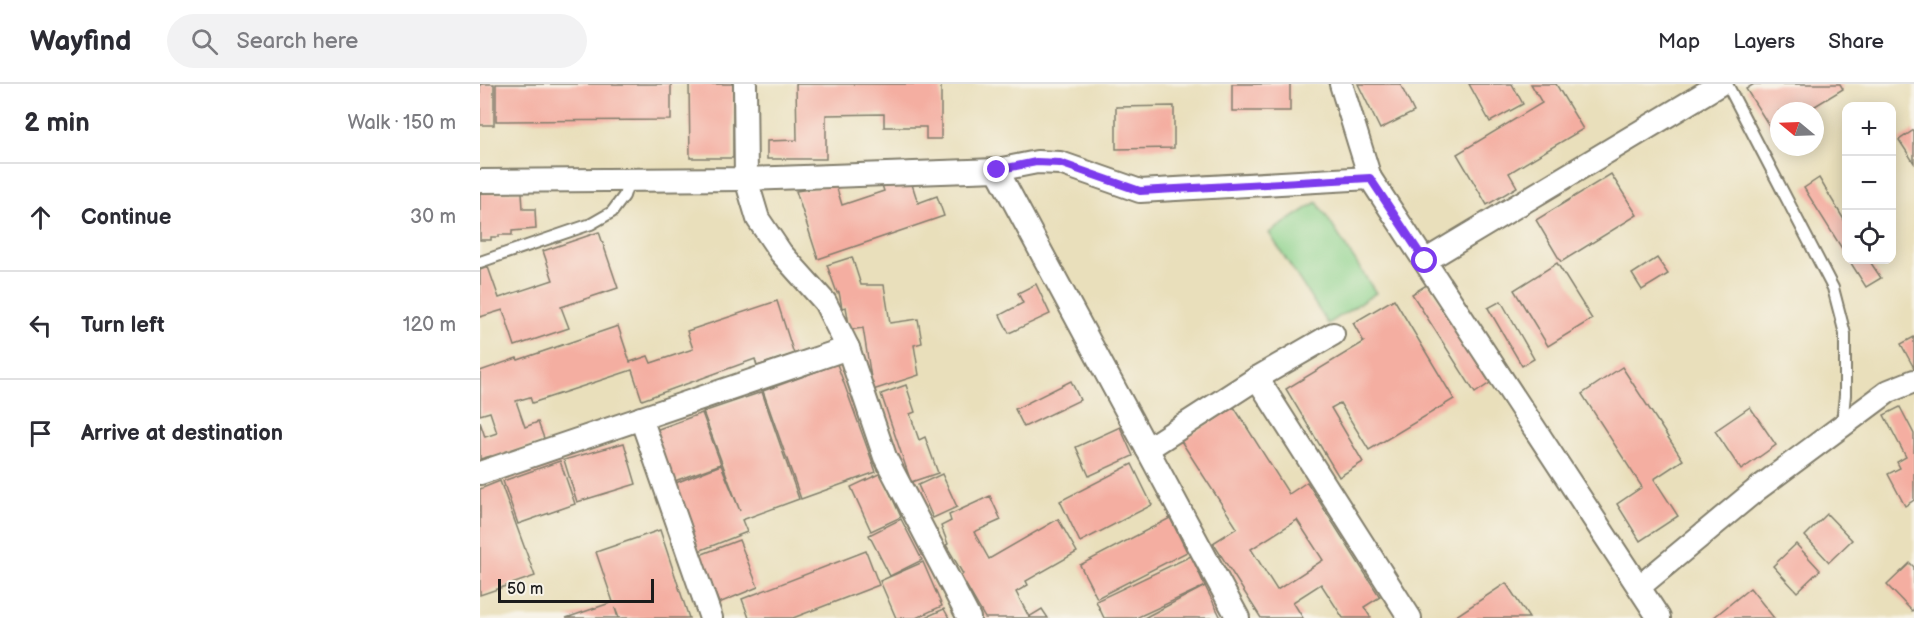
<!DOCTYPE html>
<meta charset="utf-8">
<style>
:root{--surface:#fff;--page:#f2f2f3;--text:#2b2b33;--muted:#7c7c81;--line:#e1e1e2}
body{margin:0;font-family:"Balsamiq Sans",sans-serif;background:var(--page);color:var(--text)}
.controls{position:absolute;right:18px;top:18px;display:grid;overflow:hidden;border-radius:12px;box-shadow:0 3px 15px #0003}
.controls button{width:54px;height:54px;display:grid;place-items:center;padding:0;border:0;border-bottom:2px solid var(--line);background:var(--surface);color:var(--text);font:30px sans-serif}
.compass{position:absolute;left:1290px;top:18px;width:54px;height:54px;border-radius:50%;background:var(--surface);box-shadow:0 3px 15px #0003;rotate:289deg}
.scale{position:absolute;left:18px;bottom:15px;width:156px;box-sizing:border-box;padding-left:6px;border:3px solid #1c1c1c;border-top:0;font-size:16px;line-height:21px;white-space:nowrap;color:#1c1c1c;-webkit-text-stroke:4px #f7f3e8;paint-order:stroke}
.stop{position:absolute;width:18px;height:18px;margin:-14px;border:4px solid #7c3aed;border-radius:50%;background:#fff}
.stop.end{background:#7c3aed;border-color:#fff;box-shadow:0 2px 6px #0008}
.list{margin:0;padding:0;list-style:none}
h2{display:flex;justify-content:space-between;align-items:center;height:78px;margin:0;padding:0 24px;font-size:26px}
h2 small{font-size:20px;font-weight:400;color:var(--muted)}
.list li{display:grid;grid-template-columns:39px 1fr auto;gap:18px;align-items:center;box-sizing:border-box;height:108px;padding:0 24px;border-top:2px solid var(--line)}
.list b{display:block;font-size:22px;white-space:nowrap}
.list em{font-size:20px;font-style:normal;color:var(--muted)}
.icon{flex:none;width:33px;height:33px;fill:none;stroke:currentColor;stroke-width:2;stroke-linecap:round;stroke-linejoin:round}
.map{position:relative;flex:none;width:1434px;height:534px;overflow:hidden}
header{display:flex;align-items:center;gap:36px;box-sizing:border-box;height:84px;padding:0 30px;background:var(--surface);border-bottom:2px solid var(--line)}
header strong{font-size:28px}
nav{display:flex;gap:33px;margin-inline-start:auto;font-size:21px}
.search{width:420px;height:54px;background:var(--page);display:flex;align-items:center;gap:15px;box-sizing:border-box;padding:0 21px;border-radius:33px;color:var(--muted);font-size:22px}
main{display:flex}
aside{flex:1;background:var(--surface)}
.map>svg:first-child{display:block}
.green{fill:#8dd38d;stroke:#547854;stroke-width:1.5}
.building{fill:#f4aea1;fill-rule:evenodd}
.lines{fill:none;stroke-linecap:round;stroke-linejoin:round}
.lane-casing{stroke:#827e6c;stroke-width:14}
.street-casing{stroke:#827e6c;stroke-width:26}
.lane{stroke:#fff;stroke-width:10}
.street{stroke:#fff;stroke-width:22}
.route{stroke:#7c3aed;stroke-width:8}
</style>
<header>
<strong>Wayfind</strong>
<div class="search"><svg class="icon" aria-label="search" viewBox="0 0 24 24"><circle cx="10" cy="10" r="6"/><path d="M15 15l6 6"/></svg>Search here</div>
<nav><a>Map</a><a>Layers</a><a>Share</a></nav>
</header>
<main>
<aside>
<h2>2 min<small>Walk · 150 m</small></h2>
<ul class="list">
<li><svg class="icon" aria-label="ahead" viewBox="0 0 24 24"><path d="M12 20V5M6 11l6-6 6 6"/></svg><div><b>Continue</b></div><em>30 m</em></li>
<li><svg class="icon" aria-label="left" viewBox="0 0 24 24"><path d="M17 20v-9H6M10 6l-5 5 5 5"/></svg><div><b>Turn left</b></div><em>120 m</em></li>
<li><svg class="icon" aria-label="arrive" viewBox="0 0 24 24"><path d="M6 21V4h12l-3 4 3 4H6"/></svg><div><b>Arrive at destination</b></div></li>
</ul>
</aside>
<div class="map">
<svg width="1434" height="534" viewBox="0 0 1434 534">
<rect width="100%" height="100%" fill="#f7f3e8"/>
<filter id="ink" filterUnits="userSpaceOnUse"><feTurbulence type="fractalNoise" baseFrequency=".0167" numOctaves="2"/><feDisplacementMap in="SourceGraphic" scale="12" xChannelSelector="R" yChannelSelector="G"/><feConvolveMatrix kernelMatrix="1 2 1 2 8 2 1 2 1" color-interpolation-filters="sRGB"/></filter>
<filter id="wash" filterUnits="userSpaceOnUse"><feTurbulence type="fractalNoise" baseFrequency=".008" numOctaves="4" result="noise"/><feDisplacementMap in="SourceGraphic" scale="24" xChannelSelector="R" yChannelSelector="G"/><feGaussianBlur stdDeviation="1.35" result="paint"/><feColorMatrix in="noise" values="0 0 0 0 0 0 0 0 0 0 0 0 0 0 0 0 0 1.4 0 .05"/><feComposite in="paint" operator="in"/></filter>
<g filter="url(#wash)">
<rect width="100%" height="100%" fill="#e9dfbb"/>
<polygon class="green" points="837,118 896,209 848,240 789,149"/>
<g id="blocks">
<g class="building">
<rect x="0" y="0" width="14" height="41"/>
<polygon points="16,0 191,0 191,36 16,37"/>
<polygon points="209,0 253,0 253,74 210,74"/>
<polygon points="316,0 461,0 461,55 446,55 446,43 404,43 404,30 346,31 346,75 287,75 287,57 317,56"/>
<rect x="752" y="0" width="58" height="27"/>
<polygon points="878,0 920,0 934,28 900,45"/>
<polygon points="989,0 1032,0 1043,20 1010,38"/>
<polygon points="1051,0 1076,0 1103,45 1029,89 1037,103 1007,121 977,70 1062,19"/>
<polygon points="1274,0 1360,0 1363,5 1327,27 1299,27 1299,44 1293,48 1266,5"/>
<polygon points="694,22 694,64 636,65 636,23"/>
<polygon points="1434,46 1434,79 1419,56"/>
<polygon points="1131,90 1157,131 1081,178 1056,136"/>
<polygon points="430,94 438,119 457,112 464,132 338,175 316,107 337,104 355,98 362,121 404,107 400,95"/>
<polygon points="1339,94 1366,139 1366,171 1324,104"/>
<polygon points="42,108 43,125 55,125 56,145 32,147 32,151 19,151 19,153 11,153 11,156 0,156 0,109"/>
<polygon points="119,148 138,204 81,223 89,244 35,262 23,226 0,233 0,186 8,183 19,214 73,196 63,167"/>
<polygon points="372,173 381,201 404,201 410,239 438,235 442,259 434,261 439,291 393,306 383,244 370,246 366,223 362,224 359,208 357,209 347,181"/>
<polygon points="1177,174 1188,190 1162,206 1152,190"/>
<polygon points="1369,176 1389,176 1401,194 1386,203"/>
<polygon points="1077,179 1112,235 1068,262 1034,206"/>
<polygon points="556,200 570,230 529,249 520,231 543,219 538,209"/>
<polygon points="948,200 1010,299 995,309 932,210"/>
<polygon points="914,215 974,315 889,366 860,319 851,324 883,378 859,393 806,305 884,258 873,239"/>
<polygon points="297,217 314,270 277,282 275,275 162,316 152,286 52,319 50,313 36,317 45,343 58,338 65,357 12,374 11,372 0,375 0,338 5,353 17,349 10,328 0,331 0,287 37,274 38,276 138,242 150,278 168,272 171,279 213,265 207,247"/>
<polygon points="1021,217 1054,275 1042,282 1008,224"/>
<polygon points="1434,253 1434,284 1421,260"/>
<polygon points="357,280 396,388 321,415 283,307"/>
<polygon points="1142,283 1203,376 1174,395 1198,432 1160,457 1137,420 1162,403 1102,310"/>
<polygon points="591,297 600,316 544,343 535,325"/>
<polygon points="426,301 435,328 430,330 439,356 445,353 458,389 431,398 401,310"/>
<polygon points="282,308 319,415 262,436 267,448 219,467 193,400 241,381 260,427 223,328"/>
<path d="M754,323L809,410L827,398L900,513L884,523L891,534H863L841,500L813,518L823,534H781L733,459L757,444L701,357ZM817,436L843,476L797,506L771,465Z"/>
<polygon points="1270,323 1296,361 1261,386 1235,347"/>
<polygon points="1420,323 1434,350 1434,416 1425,422 1408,390 1420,384 1417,378 1426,373 1404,331"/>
<polygon points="222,329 241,380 192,398 173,347"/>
<polygon points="640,343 653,372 609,392 596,363"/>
<polygon points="144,359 156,400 97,418 84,376"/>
<polygon points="80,377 95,420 38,440 23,397"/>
<polygon points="652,380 672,421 600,458 580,417"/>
<polygon points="401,389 421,433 391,447 371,403"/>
<polygon points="462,390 477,423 453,434 438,401"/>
<polygon points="20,397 55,492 0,511 0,405"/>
<polygon points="510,412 521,436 494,448 509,475 578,435 597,468 546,497 548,501 536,508 549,533 562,525 568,534 505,534 481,492 483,490 466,461 468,460 461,442 471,437 469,431"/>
<polygon points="1347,430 1372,456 1349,478 1325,452"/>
<polygon points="690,434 707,468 617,514 600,481"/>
<polygon points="421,435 442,476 410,492 389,451"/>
<polygon points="180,446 209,534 139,534 135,524 138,534 86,534 133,518 116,468"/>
<polygon points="259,456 278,503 239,519 220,471"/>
<polygon points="1316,460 1340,486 1317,508 1293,482"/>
<polygon points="386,467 399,501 313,534 269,534 262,515"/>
<polygon points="711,472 725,502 656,534 624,534 616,517"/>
<polygon points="443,478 462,522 436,534 416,534 400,497"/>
<polygon points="1430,479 1434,483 1434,525 1432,527 1407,501"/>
<polygon points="1026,499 1049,534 973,534"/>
<polygon points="725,502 741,534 664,534"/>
<polygon points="1270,504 1294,534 1233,534"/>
<polygon points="464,525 469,534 444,534"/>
</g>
</g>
</g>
<g filter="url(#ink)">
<use href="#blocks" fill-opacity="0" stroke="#827e6c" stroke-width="1.5"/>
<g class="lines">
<defs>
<g id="lane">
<polyline points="1247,0 1353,204 1365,250 1365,311 1362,339"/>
<polyline points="0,178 111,140 132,128 144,112 149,96"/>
</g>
<g id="street">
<polyline points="265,0 266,95 278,135 301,169 345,218 368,264 405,373 489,534"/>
<polyline points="861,0 890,94 1179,534"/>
<polyline points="517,86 758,534"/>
<polyline points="0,97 266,95 517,86 557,78 580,79 660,107 890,94"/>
<polyline points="945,177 1240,0"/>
<polyline points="777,294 930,534"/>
<polyline points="161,334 231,534"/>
<polyline points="667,365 777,294 853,250"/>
<polyline points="0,389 368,264"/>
<polyline points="1159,503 1276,406 1409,307 1434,297"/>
</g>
</defs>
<use href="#lane" class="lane-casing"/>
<use href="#street" class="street-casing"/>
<use href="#lane" class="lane"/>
<use href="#street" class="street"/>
</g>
</g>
<g class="lines" filter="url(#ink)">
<polyline class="route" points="517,86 556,78 580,79 660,107 890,94 945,177"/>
</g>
</svg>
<div class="controls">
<button>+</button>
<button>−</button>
<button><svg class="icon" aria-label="locate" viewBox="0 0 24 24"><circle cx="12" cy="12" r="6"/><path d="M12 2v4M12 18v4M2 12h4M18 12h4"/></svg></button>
</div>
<svg class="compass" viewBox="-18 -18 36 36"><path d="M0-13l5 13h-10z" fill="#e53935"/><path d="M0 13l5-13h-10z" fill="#7c7c81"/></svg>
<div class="scale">50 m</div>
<div class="stop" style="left:945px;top:177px"></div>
<div class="stop end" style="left:517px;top:86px"></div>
</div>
</main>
